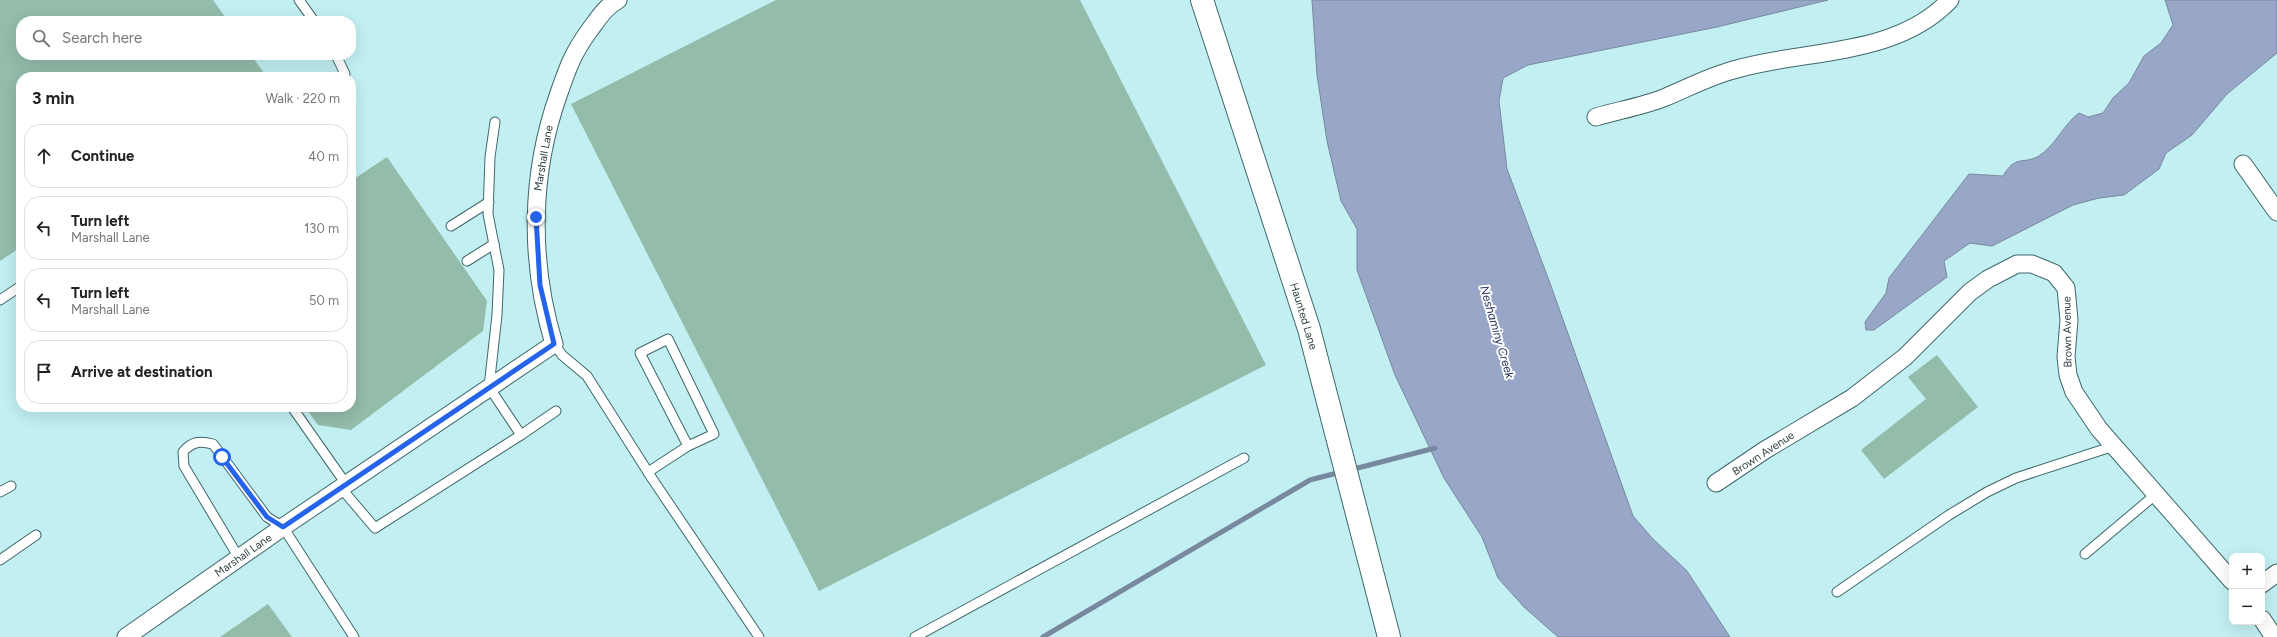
<!DOCTYPE html>
<meta charset="utf-8">
<style>
:root{--surface:#fff;--page:#f6f6f6;--text:#222;--muted:#767676;--line:#e0e0e0}
body{margin:0;font-family:Figtree,sans-serif;background:var(--page);color:var(--text)}
.controls{position:absolute;right:12px;bottom:12px;display:grid;overflow:hidden;border-radius:8px;box-shadow:0 4px 16px #0002}
.controls button{width:36px;height:36px;display:grid;place-items:center;padding:0;border:0;border-bottom:1px solid var(--line);background:var(--surface);color:var(--text);font:20px sans-serif}
.stop{position:absolute;width:12px;height:12px;margin:-9px;border:3px solid #2563eb;border-radius:50%;background:#fff}
.stop.end{background:#2563eb;border-color:#fff;box-shadow:0 1px 4px #0008}
.list{margin:0;padding:0;list-style:none}
h2{display:flex;justify-content:space-between;align-items:center;height:52px;margin:0;padding:0 16px;font-size:17px}
h2 small{font-size:13px;font-weight:400;color:var(--muted)}
.list li{display:grid;grid-template-columns:26px 1fr auto;gap:12px;align-items:center;box-sizing:border-box;height:64px;margin:0 8px 8px;padding:0 8px;border:1px solid var(--line);border-radius:16px}
.list b{display:block;font-size:15px;white-space:nowrap}
.list p{margin:0;font-size:13px;white-space:nowrap;color:var(--muted)}
.list em{font-size:13px;font-style:normal;color:var(--muted)}
.icon{flex:none;width:22px;height:22px;fill:none;stroke:currentColor;stroke-width:2;stroke-linecap:round;stroke-linejoin:round}
.map{position:relative;flex:none;width:2277px;height:637px;overflow:hidden}
.search{position:absolute;background:var(--surface);box-shadow:0 4px 16px #0002;left:16px;top:16px;width:340px;height:44px;display:flex;align-items:center;gap:10px;box-sizing:border-box;padding:0 14px;border-radius:16px;color:var(--muted);font-size:15px}
.panel{position:absolute;background:var(--surface);box-shadow:0 4px 16px #0002;left:16px;top:72px;width:340px;height:340px;border-radius:16px}
.map>svg:first-child{display:block}
.water{fill:#98a7c7;stroke:#78889f}
.lines{fill:none;stroke-linecap:round;stroke-linejoin:round}
.stream{stroke:#78889f;stroke-width:5}
.building{fill:#93bcab}
.lane-casing{stroke:#3f686b;stroke-width:11}
.street-casing{stroke:#3f686b;stroke-width:19}
.secondary-casing{stroke:#3f686b;stroke-width:24}
.lane{stroke:#fff;stroke-width:9}
.street{stroke:#fff;stroke-width:17}
.secondary{stroke:#fff;stroke-width:22}
.route{stroke:#2563eb;stroke-width:5}
.labels{text-anchor:middle;stroke-width:4;stroke-linejoin:round;paint-order:stroke}
.street-label{font-size:11px;fill:#2f4142;stroke:#fff}
.water-label{font-size:12px;font-style:italic;fill:#1b2c56;stroke:#fff}
</style>
<div class="map">
<svg width="2277" height="637" viewBox="0 0 2277 637">
<rect width="100%" height="100%" fill="#c2eff2"/>
<g class="water">
<polygon points="1312,0 1828,0 1717,27 1528,65 1503,78 1499,101 1507,169 1551,286 1633,516 1653,539 1687,571 1730,637 1558,637 1524,607 1498,578 1482,537 1444,478 1395,375 1357,270 1357,229 1341,201 1327,141 1317,75"/>
<path d="M2165,0H2277V53L2227,94L2192,135L2166,153L2159,169L2124,195L2099,198L2073,205L1992,246L1970,243L1944,261L1947,277L1874,330H1866L1865,322L1886,293L1889,278L1969,174L2003,176C2016,154 2023,165 2039,156C2056,145 2063,125 2079,113L2088,117L2103,113L2113,98L2129,83L2144,56L2161,43L2173,25Z"/>
</g>
<g class="lines">
<g class="stream">
<polyline points="1350,470 1435,448"/>
<polyline points="1043,637 1310,480 1341,472"/>
</g>
</g>
<g class="building">
<polygon points="0,0 213,0 228,21 21,21 21,55 251,55 267,77 21,77 21,247 0,261"/>
<polygon points="776,0 1080,0 1266,365 819,591 571,104"/>
<polygon points="387,157 487,301 483,331 351,430 318,425 305,407 351,407 351,181"/>
<polygon points="1937,355 1978,407 1884,479 1861,450 1926,399 1908,377"/>
<polygon points="268,604 292,637 220,637"/>
</g>
<g class="lines">
<defs>
<g id="lane">
<polyline points="299,0 314,21"/>
<polyline points="336,55 345,74 343,77"/>
<polyline points="495,122 490,157 488,214 499,270 497,315 489,387 521,435 556,411"/>
<polyline points="451,226 489,202"/>
<polyline points="467,261 494,244"/>
<polyline points="0,300 21,286"/>
<polyline points="554,344 562,355 587,376 653,480 759,637"/>
<polyline points="292,407 346,484"/>
<polyline points="648,472 688,446 640,353 668,339 714,434 688,446"/>
<polyline points="341,488 375,528 521,435"/>
<polyline points="0,492 11,486"/>
<polyline points="2085,554 2155,495"/>
<path d="M239,558L184,466L183,452C192,441 200,441 213,444L267,517L283,527L354,637"/>
<polyline points="0,560 36,535"/>
<polyline points="1837,592 1949,515 1987,492 2016,478 2114,446"/>
<polyline points="915,637 1244,458"/>
</g>
<g id="street">
<path d="M1596,117C1620,110 1644,106 1666,97C1690,87 1712,75 1737,69C1807,49 1896,57 1950,0"/>
<polyline points="2243,164 2277,212"/>
<polyline points="1716,483 1765,450 1852,398 1905,357 1970,292 1988,279 2017,264 2032,264 2054,273 2066,288 2069,320 2066,357 2068,375 2074,392 2099,429 2232,581"/>
<polyline points="2262,584 2277,573"/>
<polyline points="2262,619 2274,637"/>
<path d="M126,637L283,527L554,344C529,261 530,174 559,93C568,67 573,53 589,31C598,19 605,7 618,0"/>
</g>
<polyline id="secondary" points="1202,0 1309,329 1389,637"/>
</defs>
<use href="#lane" class="lane-casing"/>
<use href="#street" class="street-casing"/>
<use href="#secondary" class="secondary-casing"/>
<use href="#lane" class="lane"/>
<use href="#street" class="street"/>
<use href="#secondary" class="secondary"/>
</g>
<g class="lines">
<polyline class="route" points="222,457 267,517 283,527 554,344 540,285 536,217"/>
</g>
<g class="labels">
<g class="street-label">
<text transform="translate(543 158) rotate(-80)" y="4">Marshall Lane</text>
<text transform="translate(1304 316) rotate(73)" y="4">Haunted Lane</text>
<text transform="translate(2067 332) rotate(-91)" y="4">Brown Avenue</text>
<text transform="translate(1763 453) rotate(-33)" y="4">Brown Avenue</text>
<text transform="translate(243 555) rotate(-35)" y="4">Marshall Lane</text>
</g>
<g class="water-label">
<text transform="translate(1497 332) rotate(74)" y="4">Neshaminy Creek</text>
</g>
</g>
</svg>
<div class="controls">
<button>+</button>
<button>−</button>
</div>
<div class="stop" style="left:222px;top:457px"></div>
<div class="stop end" style="left:536px;top:217px"></div>
<div class="search"><svg class="icon" aria-label="search" viewBox="0 0 24 24"><circle cx="10" cy="10" r="6"/><path d="M15 15l6 6"/></svg>Search here</div>
<section class="panel">
<h2>3 min<small>Walk · 220 m</small></h2>
<ul class="list">
<li><svg class="icon" aria-label="ahead" viewBox="0 0 24 24"><path d="M12 20V5M6 11l6-6 6 6"/></svg><div><b>Continue</b></div><em>40 m</em></li>
<li><svg class="icon" aria-label="left" viewBox="0 0 24 24"><path d="M17 20v-9H6M10 6l-5 5 5 5"/></svg><div><b>Turn left</b><p>Marshall Lane</p></div><em>130 m</em></li>
<li><svg class="icon" aria-label="left" viewBox="0 0 24 24"><path d="M17 20v-9H6M10 6l-5 5 5 5"/></svg><div><b>Turn left</b><p>Marshall Lane</p></div><em>50 m</em></li>
<li><svg class="icon" aria-label="arrive" viewBox="0 0 24 24"><path d="M6 21V4h12l-3 4 3 4H6"/></svg><div><b>Arrive at destination</b></div></li>
</ul>
</section>
</div>
